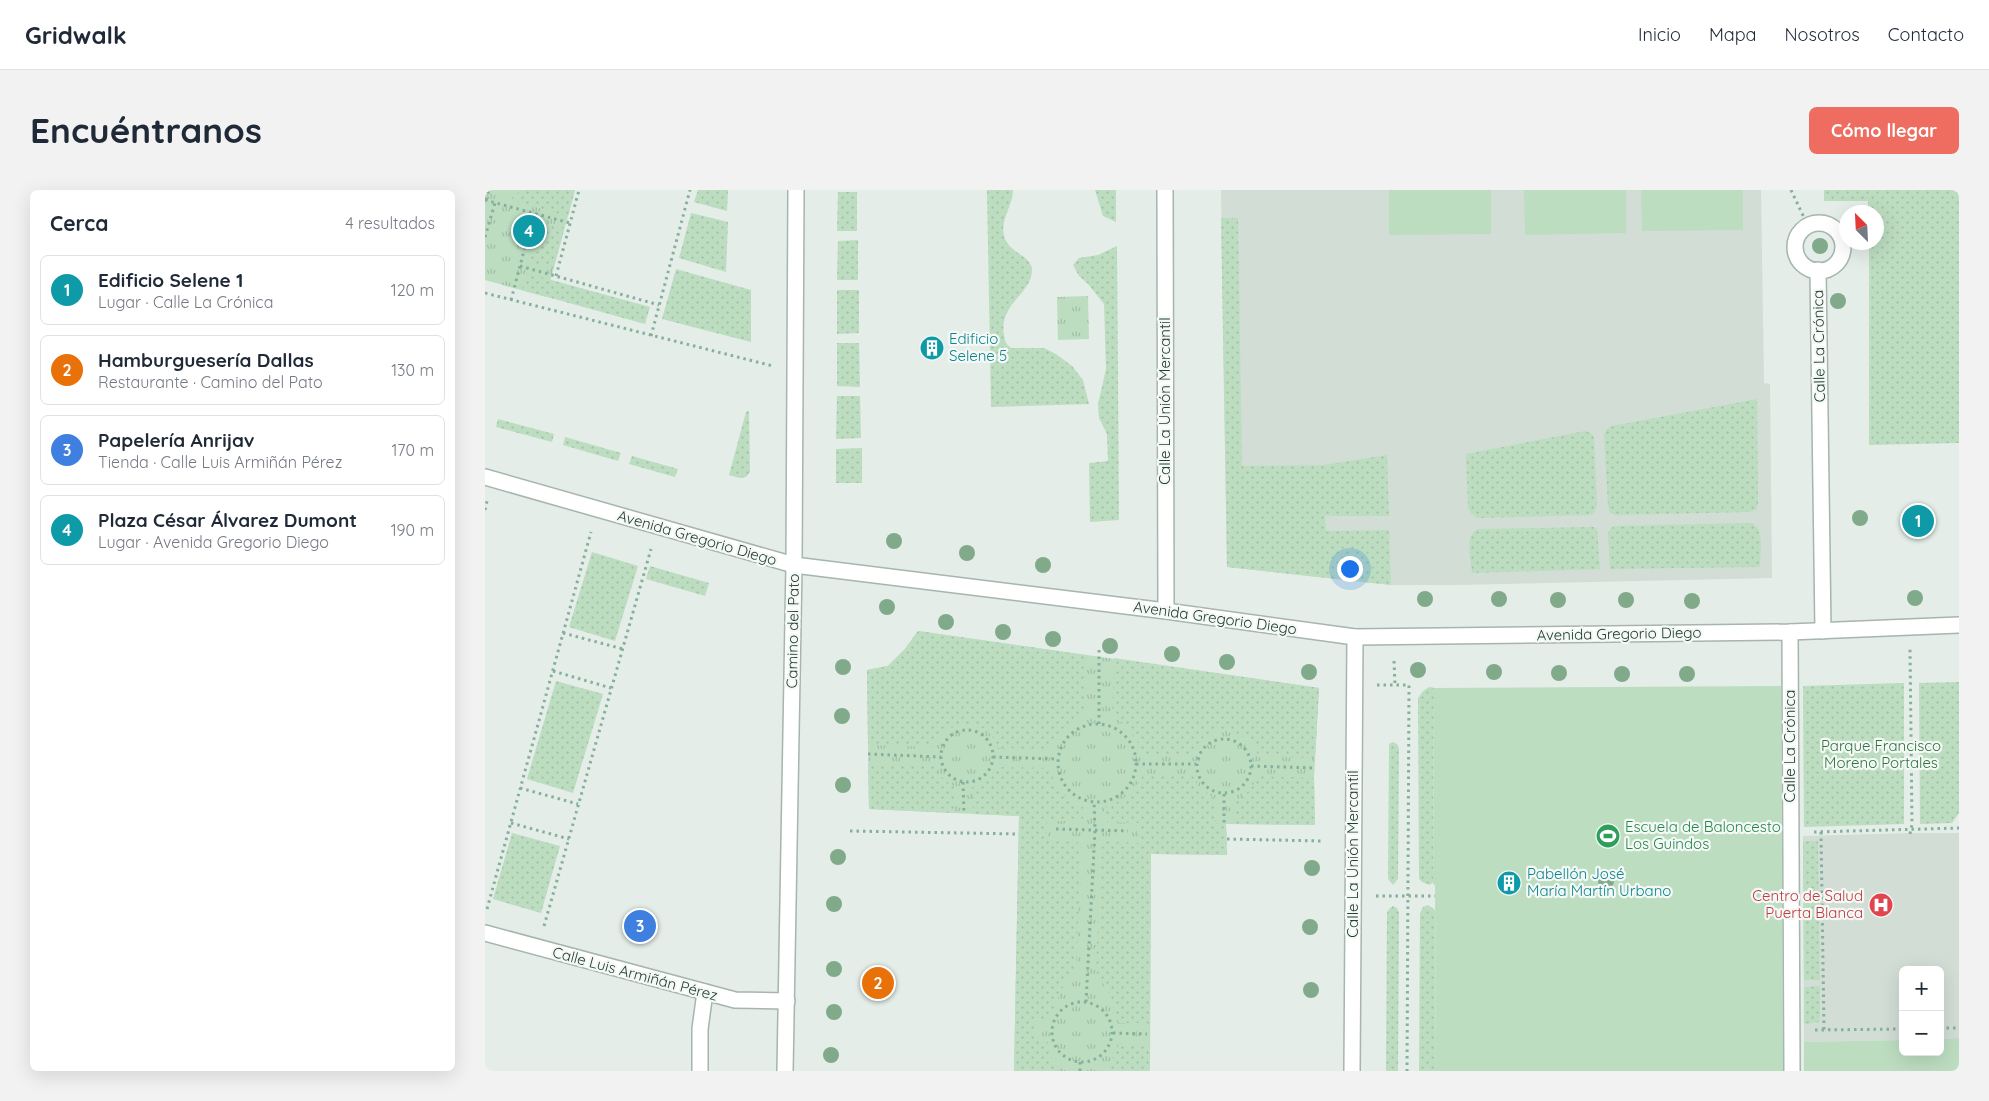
<!DOCTYPE html>
<html lang="es">
<meta charset="utf-8">
<style>
:root{--surface:#fff;--page:#f2f2f3;--text:#1f2937;--muted:#747a83;--line:#e0e1e3;--accent:#ee6c60}
body{margin:0;font-family:Quicksand,sans-serif;background:var(--page);color:var(--text)}
.controls{position:absolute;right:15px;bottom:15px;display:grid;overflow:hidden;border-radius:8px;box-shadow:0 5px 20px #0002}
.controls button{width:45px;height:45px;display:grid;place-items:center;padding:0;border:0;border-bottom:1px solid var(--line);background:var(--surface);color:var(--text);font:25px sans-serif}
.compass{position:absolute;left:1354px;top:15px;width:45px;height:45px;border-radius:50%;background:var(--surface);box-shadow:0 5px 20px #0002;rotate:336deg}
.you{position:absolute;left:864px;top:378px;width:18px;height:18px;margin:-12px;border:4px solid #fff;border-radius:50%;background:#1a73e8;box-shadow:0 0 0 8px #1a73e833}
.badge{display:grid;place-items:center;width:32px;height:32px;border-radius:50%;background:var(--accent);color:#fff;font-size:16px;font-weight:700}
.pin{position:absolute;translate:-50% -50%;border:2px solid #fff;box-shadow:0 1px 5px #0006}
.list{margin:0;padding:0;list-style:none}
h2{display:flex;justify-content:space-between;align-items:center;height:65px;margin:0;padding:0 20px;font-size:21px}
h2 small{font-size:16px;font-weight:400;color:var(--muted)}
.list li{display:grid;grid-template-columns:32px 1fr auto;gap:15px;align-items:center;box-sizing:border-box;height:70px;margin:0 10px 10px;padding:0 10px;border:1px solid var(--line);border-radius:8px}
.list b{display:block;font-size:19px;white-space:nowrap}
.list p{margin:0;font-size:16px;white-space:nowrap;color:var(--muted)}
.list em{font-size:16px;font-style:normal;color:var(--muted)}
.map{position:relative;flex:none;width:1474px;height:881px;overflow:hidden;border-radius:8px}
header{display:flex;align-items:center;gap:30px;box-sizing:border-box;height:70px;padding:0 25px;background:var(--surface);border-bottom:1px solid var(--line)}
header strong{font-size:24px}
nav{display:flex;gap:28px;margin-inline-start:auto;font-size:18px}
.intro{display:flex;align-items:center;justify-content:space-between;box-sizing:border-box;height:120px;padding:0 30px}
h1{margin:0;font-size:35px}
.button{padding:12px 22px;border-radius:8px;background:var(--accent);color:#fff;font-size:18px;font-weight:700}
main{display:flex;gap:30px;padding:0 30px}
aside{flex:1;background:var(--surface);border-radius:8px;box-shadow:0 5px 20px #0002}
.map>svg:first-child{display:block}
.built{fill:#d2ddd6}
.grass{fill:#bdddc1}
.park{fill:url(#park-tufts)}
.garden{fill:url(#garden-dots)}
.lines{fill:none;stroke-linecap:round;stroke-linejoin:round}
.service-casing{stroke:#a6b5ad;stroke-width:18}
.pedestrian-casing{stroke:#a6b5ad;stroke-width:18}
.minor-casing{stroke:#a6b5ad;stroke-width:18}
.tertiary-casing{stroke:#a6b5ad;stroke-width:18}
.path{stroke:#85b09b;stroke-width:3;stroke-dasharray:2.5 4;stroke-linecap:butt}
.service{stroke:#fff;stroke-width:15}
.pedestrian{stroke:#fff;stroke-width:15}
.minor{stroke:#fff;stroke-width:15}
.tertiary{stroke:#fff;stroke-width:15}
.tree{fill:#80aa8a}
.labels{text-anchor:middle;stroke-width:4.5;stroke-linejoin:round;paint-order:stroke}
.culture-label{font-size:15px;fill:#0d838f;stroke:#f4f9f6;text-anchor:start}
.street-label{font-size:15px;fill:#233e33;stroke:#f4f9f6}
.park-label{font-size:15px;fill:#2f743e;stroke:#f4f9f6}
.leisure-label{font-size:15px;fill:#27864d;stroke:#f4f9f6;text-anchor:start}
.health-label{font-size:15px;fill:#be3a42;stroke:#f4f9f6;text-anchor:end}
</style>
<header>
<strong>Gridwalk</strong>
<nav><a>Inicio</a><a>Mapa</a><a>Nosotros</a><a>Contacto</a></nav>
</header>
<div class="intro"><h1>Encuéntranos</h1><a class="button">Cómo llegar</a></div>
<main>
<aside>
<h2>Cerca<small>4 resultados</small></h2>
<ul class="list">
<li><span class="badge" style="background:#0f9aa8">1</span><div><b>Edificio Selene 1</b><p>Lugar · Calle La Crónica</p></div><em>120 m</em></li>
<li><span class="badge" style="background:#e8710a">2</span><div><b>Hamburguesería Dallas</b><p>Restaurante · Camino del Pato</p></div><em>130 m</em></li>
<li><span class="badge" style="background:#3f7fe0">3</span><div><b>Papelería Anrijav</b><p>Tienda · Calle Luis Armiñán Pérez</p></div><em>170 m</em></li>
<li><span class="badge" style="background:#0f9aa8">4</span><div><b>Plaza César Álvarez Dumont</b><p>Lugar · Avenida Gregorio Diego</p></div><em>190 m</em></li>
</ul>
</aside>
<div class="map">
<svg width="1474" height="881" viewBox="0 0 1474 881">
<defs>
<pattern id="park-tufts" width="24" height="20" patternUnits="userSpaceOnUse" patternTransform="scale(1.25)"><rect width="24" height="20" fill="#bdddc1"/><path d="M3 7l-1-3M5 7V3M7 7l1-3M15 17l-1-3M17 17v-4M19 17l1-3" fill="none" stroke="#a2bfa6"/></pattern>
<pattern id="garden-dots" width="8" height="8" patternUnits="userSpaceOnUse" patternTransform="scale(1.25)"><rect width="8" height="8" fill="#bdddc1"/><path d="M2 2h.1M6 6h.1" fill="none" stroke="#a2bfa6" stroke-width="1.8" stroke-linecap="round"/></pattern>
</defs>
<rect width="100%" height="100%" fill="#e4ede7"/>
<g class="built">
<polygon points="736,0 1276,0 1279,193 1285,194 1287,388 971,395 906,395 742,377"/>
<polygon points="1431,643 1474,643 1474,848 1455,849 1455,780 1418,780 1418,850 1319,852 1318,646"/>
</g>
<g class="grass">
<polygon points="904,0 1006,0 1006,44 904,45"/>
<polygon points="1039,0 1141,0 1141,43 1040,45"/>
<polygon points="1156,0 1258,0 1258,40 1157,41"/>
<polygon points="1296,496 1298,881 951,881 950,695 948,694 949,498"/>
<polygon points="1474,848 1474,881 1319,881 1319,852 1418,850 1418,862 1455,862 1455,849"/>
</g>
<g class="park">
<polygon points="0,0 90,0 61,107 0,90"/>
<polygon points="603,106 604,149 573,150 572,107"/>
<polygon points="433,441 834,498 829,588 830,635 741,634 742,665 666,664 665,881 529,881 534,626 384,619 382,480 403,476 420,459"/>
</g>
<g class="garden">
<polygon points="36,0 90,0 83,26 25,10"/>
<polygon points="213,0 243,0 242,21 209,12"/>
<path d="M502,0H528C528,15 515,30 519,45C522,63 547,65 547,80C547,104 513,114 519,145C520,152 521,154 526,158H559L571,164L587,176L598,190L604,214L506,217Z"/>
<polygon points="610,0 631,0 631,32 618,26"/>
<polygon points="1339,0 1474,0 1474,253 1384,255 1384,53 1392,52 1392,22 1383,22 1383,11 1339,11"/>
<polygon points="353,2 372,2 372,41 352,41"/>
<polygon points="206,23 243,32 241,82 194,68"/>
<polygon points="736,28 753,28 757,276 839,275 902,265 904,326 840,326 841,341 904,340 906,395 742,377"/>
<polygon points="56,31 79,38 68,79 44,73"/>
<polygon points="373,50 373,90 352,90 353,51"/>
<polygon points="632,56 634,330 605,332 604,273 623,271 622,244 614,228 613,214 621,179 619,114 603,94 594,86 588,75 594,68 613,65"/>
<polygon points="191,79 266,100 266,152 177,129"/>
<polygon points="41,83 165,117 160,134 37,100"/>
<polygon points="352,100 374,100 374,143 352,144"/>
<polygon points="352,153 374,153 375,197 352,196"/>
<polygon points="352,206 375,206 376,248 351,249"/>
<polygon points="1272,209 1273,314 1271,320 1264,322 1130,325 1125,323 1123,316 1119,244 1122,239 1127,236"/>
<polygon points="264,221 265,282 261,287 254,288 244,285 261,222"/>
<polygon points="13,229 69,244 67,252 11,237"/>
<polygon points="1100,241 1106,243 1109,247 1112,315 1110,322 1106,325 992,328 985,322 983,317 981,264"/>
<polygon points="80,247 136,263 133,271 78,255"/>
<polygon points="377,258 377,293 351,293 351,259"/>
<polygon points="147,266 193,279 190,287 144,274"/>
<path d="M1267,333C1280,339 1275,365 1275,377L1125,379L1123,343L1126,338L1130,336Z"/>
<path d="M1108,337L1112,339L1115,379L987,383C986,370 979,345 993,339Z"/>
<polygon points="107,362 153,376 130,451 84,437"/>
<polygon points="165,376 224,393 220,406 161,389"/>
<path d="M433,441L600,465L599,526C581,533 572,543 564,560L513,558C503,525 461,528 449,557L383,555L382,480L403,476L420,459Z"/>
<path d="M629,468L834,498L830,568L774,566C757,534 722,529 707,565L669,564L666,567L664,564H658C651,547 644,535 627,526Z"/>
<polygon points="71,491 118,504 88,603 42,589"/>
<polygon points="1474,492 1474,623 1467,633 1435,634 1434,493"/>
<polygon points="1419,493 1419,634 1319,637 1318,496"/>
<polygon points="944,497 949,498 948,692 945,695 937,692 934,689 933,508 938,501"/>
<polygon points="908,552 912,554 914,558 913,689 908,695 903,689 904,558 904,554"/>
<path d="M383,574L450,576C454,585 459,591 469,596V623L384,619Z"/>
<path d="M512,577L565,578C570,597 579,610 598,617V631H562V649L597,653L591,780L580,793L566,824L561,830L551,832V851H562L568,872L573,881H529L534,626L488,624L487,597C499,593 506,588 512,577Z"/>
<path d="M659,584L708,585L712,594L729,609L730,633L741,634L742,665L666,664L665,833H634L622,799L612,786L611,776L617,655L621,651L654,653V633L619,632V618C638,612 648,601 659,584Z"/>
<polygon points="775,586 829,588 830,635 749,634 750,611 761,604"/>
<polygon points="27,643 75,656 56,723 8,709"/>
<polygon points="1318,651 1333,651 1335,790 1319,790"/>
<polygon points="943,715 950,720 951,881 934,881 935,723 938,717"/>
<polygon points="908,716 912,718 914,723 913,881 901,881 902,723 904,719"/>
<polygon points="1335,796 1335,832 1319,834 1319,797"/>
<polygon points="634,854 665,854 665,881 622,881"/>
</g>
<g class="lines">
<defs>
<polyline id="service" points="215,881 215,839 220,802"/>
<polyline id="pedestrian" points="1305,442 1307,881"/>
<g id="minor">
<polyline points="680,0 681,421"/>
<circle cx="1334" cy="57" r="24"/>
<polyline points="1333,80 1338,441"/>
<polyline points="0,287 309,375 681,421 870,447 1305,442 1474,435"/>
<polyline points="0,743 250,810 302,811"/>
<polyline points="867,881 870,447"/>
</g>
<polyline id="tertiary" points="300,881 309,375 311,0"/>
</defs>
<use href="#service" class="service-casing"/>
<use href="#pedestrian" class="pedestrian-casing"/>
<use href="#minor" class="minor-casing"/>
<use href="#tertiary" class="tertiary-casing"/>
<g class="path">
<polyline points="1306,0 1323,36"/>
<polyline points="0,10 85,33"/>
<polyline points="1,10 4,0"/>
<polyline points="0,47 10,13"/>
<polyline points="35,76 174,115"/>
<polyline points="71,86 94,0"/>
<polyline points="0,103 288,176"/>
<polyline points="26,110 49,23"/>
<polyline points="166,146 205,0"/>
<polyline points="0,320 2,311"/>
<polyline points="78,443 138,459"/>
<polyline points="909,471 910,495"/>
<polyline points="68,481 126,498"/>
<polyline points="892,495 924,495 922,881"/>
<polyline points="614,534 614,459"/>
<circle cx="612" cy="573" r="39"/>
<circle cx="482" cy="566" r="26"/>
<circle cx="739" cy="576" r="27"/>
<polyline points="383,564 456,567"/>
<polyline points="508,567 572,569"/>
<polyline points="651,574 711,574"/>
<polyline points="766,576 830,578"/>
<polyline points="478,592 479,623"/>
<polyline points="35,598 93,614"/>
<polyline points="739,604 739,633"/>
<polyline points="26,633 84,649"/>
<polyline points="571,639 643,641"/>
<polyline points="365,641 534,644"/>
<polyline points="1329,642 1474,638"/>
<polyline points="1336,642 1339,840"/>
<polyline points="1425,644 1427,634 1425,459"/>
<polyline points="742,649 836,651"/>
<polyline points="891,706 950,706"/>
<polyline points="2,719 106,342"/>
<polyline points="59,736 166,359"/>
<circle cx="597" cy="842" r="30"/>
<polyline points="601,812 610,640 609,611"/>
<polyline points="1455,838 1474,838"/>
<polyline points="1330,840 1418,839"/>
<polyline points="628,843 662,844"/>
<polyline points="595,881 595,872"/>
</g>
<use href="#service" class="service"/>
<use href="#pedestrian" class="pedestrian"/>
<use href="#minor" class="minor"/>
<use href="#tertiary" class="tertiary"/>
</g>
<g class="tree">
<circle cx="1335" cy="56" r="8"/>
<circle cx="1353" cy="111" r="8"/>
<circle cx="1375" cy="328" r="8"/>
<circle cx="409" cy="351" r="8"/>
<circle cx="482" cy="363" r="8"/>
<circle cx="558" cy="375" r="8"/>
<circle cx="1430" cy="408" r="8"/>
<circle cx="940" cy="409" r="8"/>
<circle cx="1014" cy="409" r="8"/>
<circle cx="1073" cy="410" r="8"/>
<circle cx="1141" cy="410" r="8"/>
<circle cx="1207" cy="411" r="8"/>
<circle cx="402" cy="417" r="8"/>
<circle cx="461" cy="432" r="8"/>
<circle cx="518" cy="442" r="8"/>
<circle cx="568" cy="449" r="8"/>
<circle cx="625" cy="456" r="8"/>
<circle cx="687" cy="464" r="8"/>
<circle cx="742" cy="472" r="8"/>
<circle cx="358" cy="477" r="8"/>
<circle cx="933" cy="480" r="8"/>
<circle cx="824" cy="482" r="8"/>
<circle cx="1009" cy="482" r="8"/>
<circle cx="1074" cy="483" r="8"/>
<circle cx="1137" cy="484" r="8"/>
<circle cx="1202" cy="484" r="8"/>
<circle cx="357" cy="526" r="8"/>
<circle cx="358" cy="595" r="8"/>
<circle cx="353" cy="667" r="8"/>
<circle cx="827" cy="678" r="8"/>
<circle cx="1121" cy="691" r="8"/>
<circle cx="349" cy="714" r="8"/>
<circle cx="825" cy="737" r="8"/>
<circle cx="349" cy="779" r="8"/>
<circle cx="826" cy="800" r="8"/>
<circle cx="349" cy="822" r="8"/>
<circle cx="346" cy="865" r="8"/>
</g>
<defs>
<symbol id="building-disc" viewBox="-11 -11 22 22"><circle r="9.5" fill="#0f9aa8" stroke="#f4f9f6"/><path d="M-4-6H4V6H1V3H-1V6H-4ZM-2.5-4.3h1.7v1.8h-1.7ZM.8-4.3h1.7v1.8H.8ZM-2.5-1h1.7V.8h-1.7ZM.8-1h1.7V.8H.8Z" fill="#fff"/></symbol>
<symbol id="stadium-disc" viewBox="-11 -11 22 22"><circle r="9.5" fill="#2e9e5b" stroke="#f4f9f6"/><path d="M0-5a6.5 5 0 1 0 0 10a6.5 5 0 1 0 0-10ZM-3.5-1.8h7v3.6h-7Z" fill="#fff"/></symbol>
<symbol id="hospital-disc" viewBox="-11 -11 22 22"><circle r="9.5" fill="#e0444e" stroke="#f4f9f6"/><path d="M-5-5h3v3.5h4V-5h3V5h-3V1.5h-4V5h-3Z" fill="#fff"/></symbol>
</defs>
<g fill-rule="evenodd">
<use href="#building-disc" x="433" y="144" width="28" height="28"/>
<use href="#stadium-disc" x="1109" y="632" width="28" height="28"/>
<use href="#building-disc" x="1010" y="679" width="28" height="28"/>
<use href="#hospital-disc" x="1382" y="701" width="28" height="28"/>
</g>
<g class="labels">
<g class="culture-label">
<text x="464" y="154">Edificio<tspan x="464" dy="17">Selene 5</tspan></text>
<text x="1042" y="689">Pabellón José<tspan x="1042" dy="17">María Martín Urbano</tspan></text>
</g>
<g class="street-label">
<text transform="translate(1334 156) rotate(-91)" y="5">Calle La Crónica</text>
<text transform="translate(680 211) rotate(-90)" y="5">Calle La Unión Mercantil</text>
<text transform="translate(212 348) rotate(16)" y="5">Avenida Gregorio Diego</text>
<text transform="translate(730 428) rotate(8)" y="5">Avenida Gregorio Diego</text>
<text transform="translate(308 441) rotate(-89)" y="5">Camino del Pato</text>
<text transform="translate(1134 444) rotate(-1)" y="5">Avenida Gregorio Diego</text>
<text transform="translate(1305 556) rotate(-90)" y="5">Calle La Crónica</text>
<text transform="translate(868 664) rotate(-90)" y="5">Calle La Unión Mercantil</text>
<text transform="translate(150 784) rotate(15)" y="5">Calle Luis Armiñán Pérez</text>
</g>
<g class="park-label">
<text x="1396" y="561">Parque Francisco<tspan x="1396" dy="17">Moreno Portales</tspan></text>
</g>
<g class="leisure-label">
<text x="1140" y="642">Escuela de Baloncesto<tspan x="1140" dy="17">Los Guindos</tspan></text>
</g>
<g class="health-label">
<text x="1378" y="711">Centro de Salud<tspan x="1378" dy="17">Puerta Blanca</tspan></text>
</g>
</g>
</svg>
<div class="controls">
<button>+</button>
<button>−</button>
</div>
<svg class="compass" viewBox="-18 -18 36 36"><path d="M0-13l5 13h-10z" fill="#e53935"/><path d="M0 13l5-13h-10z" fill="#747a83"/></svg>
<div class="you"></div>
<div class="pin badge" style="left:1433px;top:331px;background:#0f9aa8">1</div>
<div class="pin badge" style="left:393px;top:793px;background:#e8710a">2</div>
<div class="pin badge" style="left:155px;top:736px;background:#3f7fe0">3</div>
<div class="pin badge" style="left:44px;top:41px;background:#0f9aa8">4</div>
</div>
</main>
